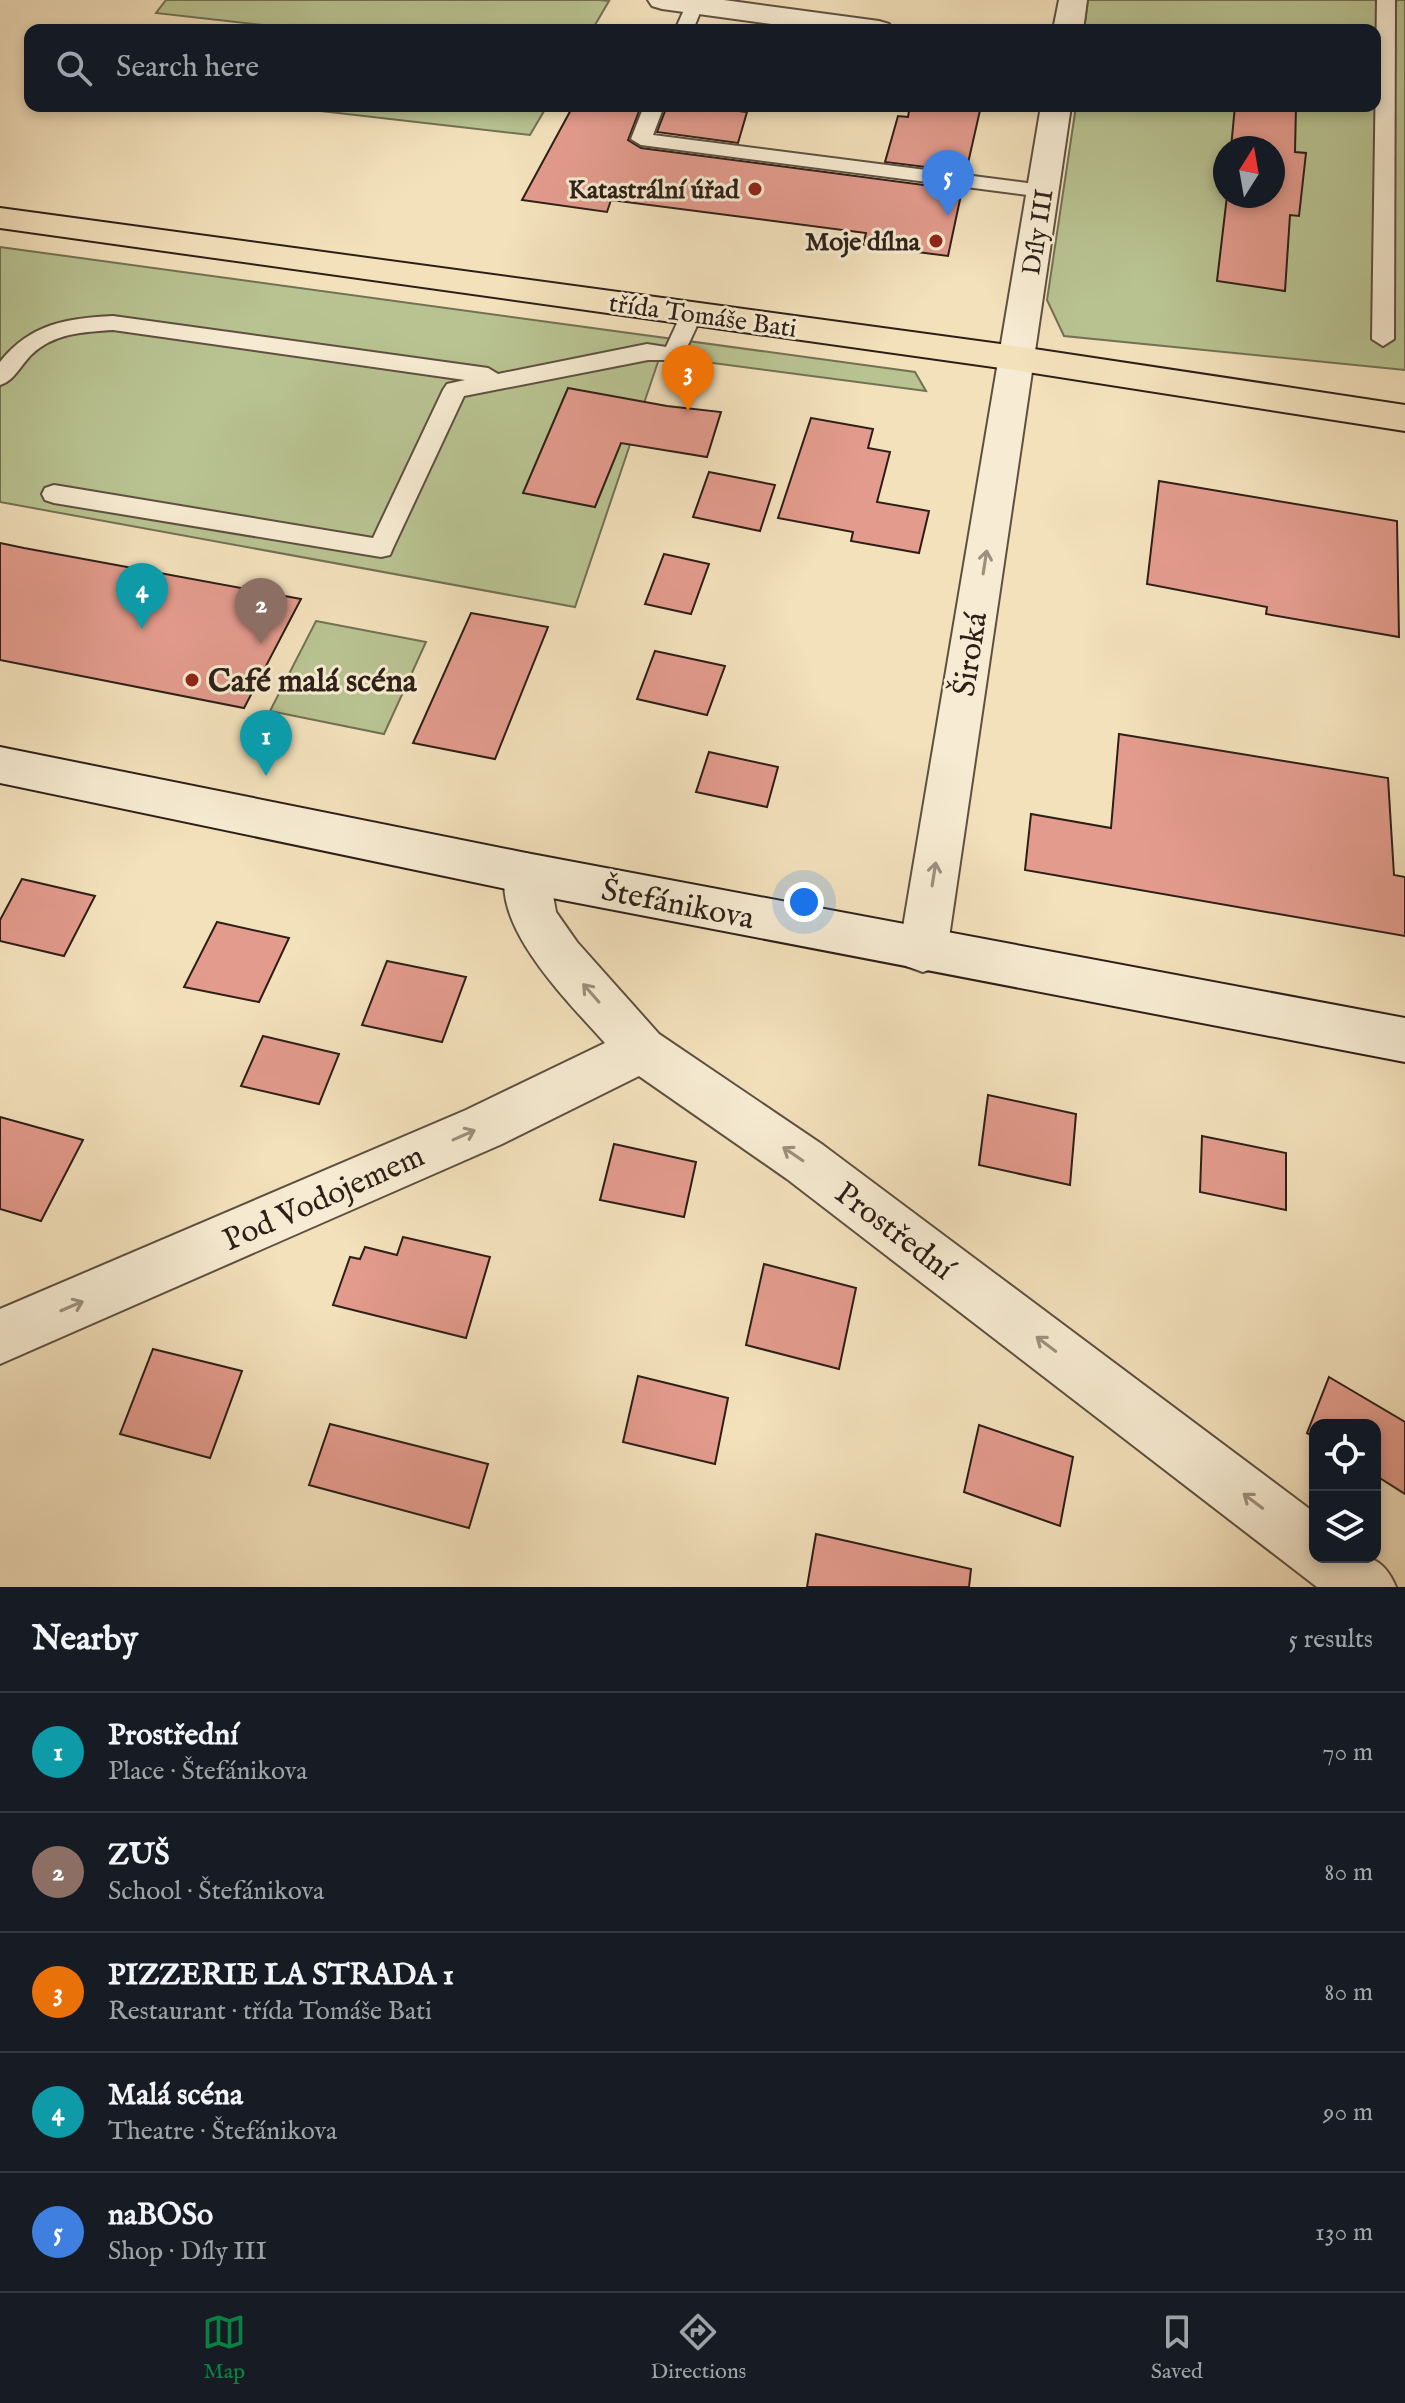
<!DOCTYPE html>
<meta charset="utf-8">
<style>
:root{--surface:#171b24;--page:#242831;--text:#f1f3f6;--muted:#9ea1a6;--line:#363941;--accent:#0b8043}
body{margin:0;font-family:"IM FELL English",serif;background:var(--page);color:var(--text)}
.controls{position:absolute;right:24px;bottom:24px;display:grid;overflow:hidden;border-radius:16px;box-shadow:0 4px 12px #0003}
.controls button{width:72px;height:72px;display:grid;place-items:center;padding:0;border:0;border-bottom:2px solid var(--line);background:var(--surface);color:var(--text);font:40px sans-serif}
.compass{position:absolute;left:1213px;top:136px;width:72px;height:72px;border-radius:50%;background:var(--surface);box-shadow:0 4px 12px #0003;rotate:11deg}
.you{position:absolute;left:804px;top:902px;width:28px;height:28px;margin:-20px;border:6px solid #fff;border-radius:50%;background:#1a73e8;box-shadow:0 0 0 12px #1a73e833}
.badge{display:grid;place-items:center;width:52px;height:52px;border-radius:50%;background:var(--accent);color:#fff;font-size:26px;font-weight:700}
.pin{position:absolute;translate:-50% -66px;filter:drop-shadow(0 2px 4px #0008)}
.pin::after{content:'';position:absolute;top:42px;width:28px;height:24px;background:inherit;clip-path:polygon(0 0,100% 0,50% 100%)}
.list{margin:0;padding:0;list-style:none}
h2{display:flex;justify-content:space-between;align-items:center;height:104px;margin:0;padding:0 32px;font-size:34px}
h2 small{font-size:26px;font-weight:400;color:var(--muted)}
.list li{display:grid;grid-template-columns:52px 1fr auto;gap:24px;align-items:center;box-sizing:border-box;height:120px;padding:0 32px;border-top:2px solid var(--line)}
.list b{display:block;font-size:30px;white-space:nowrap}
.list p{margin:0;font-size:26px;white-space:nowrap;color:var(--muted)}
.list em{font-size:26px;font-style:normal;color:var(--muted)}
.icon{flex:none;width:44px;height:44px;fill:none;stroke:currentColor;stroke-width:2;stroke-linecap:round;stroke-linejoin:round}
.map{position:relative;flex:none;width:1405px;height:1587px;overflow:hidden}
.search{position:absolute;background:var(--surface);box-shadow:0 4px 12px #0003;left:24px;right:24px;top:24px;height:88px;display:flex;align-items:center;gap:20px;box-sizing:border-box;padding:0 28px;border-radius:16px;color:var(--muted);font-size:30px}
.sheet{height:704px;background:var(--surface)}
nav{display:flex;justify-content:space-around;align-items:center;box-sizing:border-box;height:112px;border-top:2px solid var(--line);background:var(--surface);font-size:22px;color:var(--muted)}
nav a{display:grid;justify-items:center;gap:4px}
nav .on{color:var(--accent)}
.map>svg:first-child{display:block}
.green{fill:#b9c392;stroke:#737154;stroke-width:2;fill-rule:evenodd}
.building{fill:#e39b8d;stroke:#2d1f17;stroke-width:2}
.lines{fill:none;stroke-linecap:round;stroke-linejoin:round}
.lane-casing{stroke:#5e5040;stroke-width:4}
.street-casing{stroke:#5e5040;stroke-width:4}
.secondary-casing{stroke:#2d1f17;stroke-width:4}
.primary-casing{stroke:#2d1f17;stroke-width:4}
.lane{fill:#f7ecd3;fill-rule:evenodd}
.street{fill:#f7ecd3;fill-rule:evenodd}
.secondary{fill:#f7ecd3;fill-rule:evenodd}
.primary{fill:#f3e1bc;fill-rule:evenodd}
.oneway{stroke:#9c907e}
.poi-dot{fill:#8f2418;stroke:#f7ecd3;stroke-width:3}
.labels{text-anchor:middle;stroke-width:6;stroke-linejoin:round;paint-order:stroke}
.far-poi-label{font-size:26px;font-weight:bold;fill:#2d1f17;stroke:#f7ecd3;text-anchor:end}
.far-street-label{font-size:26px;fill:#2d1f17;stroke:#f7ecd3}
.street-label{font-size:32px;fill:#2d1f17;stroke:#f7ecd3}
.poi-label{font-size:32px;font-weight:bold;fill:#2d1f17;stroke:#f7ecd3;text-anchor:start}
</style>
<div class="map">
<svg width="1405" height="1587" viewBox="0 0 1405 1587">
<rect width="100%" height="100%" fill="#f3e1bc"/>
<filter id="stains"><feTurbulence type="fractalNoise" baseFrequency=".0025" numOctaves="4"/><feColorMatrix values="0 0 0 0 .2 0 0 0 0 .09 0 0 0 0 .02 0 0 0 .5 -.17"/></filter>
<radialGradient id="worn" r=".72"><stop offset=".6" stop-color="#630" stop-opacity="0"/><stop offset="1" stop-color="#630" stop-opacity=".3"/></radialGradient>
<g class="green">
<polygon points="166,0 599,0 609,1 592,30 280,30 281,27 156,13"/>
<path d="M1088,0H1405V370L1064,336L1047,300L1076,106H1375V30H1084ZM1225,148H1273V196H1225Z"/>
<polygon points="277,106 547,106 530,135"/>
<polygon points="0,247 915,372 926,391 660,356 575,607 0,502"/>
<polygon points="316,621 426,642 384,734 270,711"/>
</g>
<g class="building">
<polygon points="573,106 641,106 628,140 641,148 962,190 948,256 863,245 866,233 611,200 607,212 522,200"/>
<polygon points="667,106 695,106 747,112 738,143 657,132"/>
<polygon points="910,106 981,106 966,172 885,162 898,116 908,117"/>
<polygon points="1235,106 1296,106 1295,152 1306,153 1299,216 1290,215 1285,291 1217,281 1227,196 1273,196 1273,148 1231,148"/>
<polygon points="568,388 667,406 721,412 707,457 621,443 595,507 523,493"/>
<polygon points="811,418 873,429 868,448 890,452 877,502 929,511 919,553 851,541 853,532 778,518"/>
<polygon points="709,472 775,485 760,531 693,517"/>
<polygon points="1159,481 1397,521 1399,637 1266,614 1267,607 1147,584"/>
<polygon points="0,543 24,548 301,599 244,708 0,660"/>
<polygon points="664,554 709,564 691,614 645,604"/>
<polygon points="471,613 548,627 495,759 413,743"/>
<polygon points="655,651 725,666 707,715 637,699"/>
<polygon points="1119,734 1388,778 1394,875 1405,877 1405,936 1025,870 1031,814 1111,828"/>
<polygon points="709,752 778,767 767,807 696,792"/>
<polygon points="22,879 95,896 64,956 0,941 0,920"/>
<polygon points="217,922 289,938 259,1002 184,987"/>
<polygon points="387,961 466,977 442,1042 362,1025"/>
<polygon points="263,1036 339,1054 319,1104 241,1086"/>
<polygon points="988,1095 1076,1114 1070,1185 979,1165"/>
<polygon points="0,1117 83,1140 41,1221 0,1209"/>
<polygon points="1202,1136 1286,1153 1286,1210 1200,1192"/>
<polygon points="614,1144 696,1162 684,1217 600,1200"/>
<polygon points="403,1237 490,1257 466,1338 333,1305 350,1257 360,1259 365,1247 397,1255"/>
<polygon points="764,1264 856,1288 839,1369 746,1345"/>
<polygon points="153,1349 242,1371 210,1458 120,1434"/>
<polygon points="638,1376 728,1398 715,1464 623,1442"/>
<polygon points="1329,1377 1405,1422 1405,1494 1375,1475 1375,1425 1315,1425 1315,1438 1307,1433"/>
<polygon points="330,1424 488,1464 469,1528 309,1485"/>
<polygon points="979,1425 1073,1457 1060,1526 964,1492"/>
<polygon points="816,1534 971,1569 969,1587 807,1587"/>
</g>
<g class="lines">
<defs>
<g id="lane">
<polygon points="1377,0 1395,0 1394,339 1383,346 1372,339"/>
<polygon points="688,1 696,0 703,5 693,30 675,30"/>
<polygon points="644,106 664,106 653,135 1043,185 1053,191 1043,197 641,145 631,139"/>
<path d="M692,306L703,313L681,360H648L464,396L393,548L390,555L381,557L54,503L45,500L42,494L45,488L54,485L373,538L443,390L447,384L465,380L113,330C83,332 54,333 31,355C21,365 14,381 0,385V362C30,324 67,318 113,316L488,368L498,374L647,344L666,347L684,308Z"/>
</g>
<g id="street">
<polygon points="648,0 724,0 879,21 889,24 894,30 816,30 662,9 652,6"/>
<polygon points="1059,0 1087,0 1083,30 1053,30"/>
<polygon points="1041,106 1071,106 947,951 940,966 923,972 906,966 899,951"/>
<path d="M526,853L542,859L549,873L556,912L577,942L659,1034L823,1145L1315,1513V1557C1354,1557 1379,1546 1396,1587H1317L787,1179L639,1076L502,1144L0,1364V1309L466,1110L605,1043C569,1002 481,918 510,859Z"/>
</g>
<polygon id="secondary" points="0,747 526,853 1405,1018 1405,1062 526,893 0,783"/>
<polygon id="primary" points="0,208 1015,346 1405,405 1405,431 1015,370 0,228"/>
</defs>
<use href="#lane" class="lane-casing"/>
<use href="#street" class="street-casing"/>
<use href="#secondary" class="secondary-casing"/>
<use href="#primary" class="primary-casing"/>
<use href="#lane" class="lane"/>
<use href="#street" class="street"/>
<use href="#secondary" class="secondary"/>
<use href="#primary" class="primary"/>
</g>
<defs><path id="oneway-shaft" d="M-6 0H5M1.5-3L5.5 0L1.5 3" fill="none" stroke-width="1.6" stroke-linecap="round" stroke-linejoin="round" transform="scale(2)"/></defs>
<g class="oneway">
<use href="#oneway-shaft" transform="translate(985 562) rotate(-81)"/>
<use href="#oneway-shaft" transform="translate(934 874) rotate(-81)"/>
<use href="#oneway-shaft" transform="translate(591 993) rotate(-131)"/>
<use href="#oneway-shaft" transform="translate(464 1135) rotate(-24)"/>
<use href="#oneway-shaft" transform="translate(793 1154) rotate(-146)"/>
<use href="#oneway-shaft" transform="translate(72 1306) rotate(-23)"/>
<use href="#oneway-shaft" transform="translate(1046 1344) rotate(-143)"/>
<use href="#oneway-shaft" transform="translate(1253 1501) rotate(-143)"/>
</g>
<g class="poi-dot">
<circle cx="755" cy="189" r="8"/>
<circle cx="936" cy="241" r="8"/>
<circle cx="192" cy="680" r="8"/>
</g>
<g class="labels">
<g class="far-poi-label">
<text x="739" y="198">Katastrální úřad</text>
<text x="920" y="250">Moje dílna</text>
</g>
<g class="far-street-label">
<text transform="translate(1037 232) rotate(-81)" y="9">Díly III</text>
<text transform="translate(703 315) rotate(8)" y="9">třída Tomáše Bati</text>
</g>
<g class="street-label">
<text transform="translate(969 654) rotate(-81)" y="11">Široká</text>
<text transform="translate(678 903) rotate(11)" y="11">Štefánikova</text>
<text transform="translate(323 1197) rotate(-24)" y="11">Pod Vodojemem</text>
<text transform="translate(895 1230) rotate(37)" y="11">Prostřední</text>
</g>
<g class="poi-label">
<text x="208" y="691">Café malá scéna</text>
</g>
</g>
<rect width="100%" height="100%" filter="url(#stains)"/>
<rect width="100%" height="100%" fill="url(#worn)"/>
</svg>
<div class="controls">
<button><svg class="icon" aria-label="locate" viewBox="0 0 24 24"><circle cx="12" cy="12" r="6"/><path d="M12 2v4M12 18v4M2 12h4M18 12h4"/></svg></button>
<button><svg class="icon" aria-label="layers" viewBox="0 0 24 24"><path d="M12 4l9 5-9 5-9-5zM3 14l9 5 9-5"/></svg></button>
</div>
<svg class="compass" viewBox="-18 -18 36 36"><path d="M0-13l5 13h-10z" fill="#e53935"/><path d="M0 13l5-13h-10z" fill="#9ea1a6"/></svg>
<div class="you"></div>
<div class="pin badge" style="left:266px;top:776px;background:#0f9aa8">1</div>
<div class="pin badge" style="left:261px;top:644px;background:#8d6e63">2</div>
<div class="pin badge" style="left:688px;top:411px;background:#e8710a">3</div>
<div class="pin badge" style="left:142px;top:629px;background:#0f9aa8">4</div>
<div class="pin badge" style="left:948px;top:216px;background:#3f7fe0">5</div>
<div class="search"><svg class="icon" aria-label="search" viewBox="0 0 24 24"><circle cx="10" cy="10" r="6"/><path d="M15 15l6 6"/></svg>Search here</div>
</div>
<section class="sheet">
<h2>Nearby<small>5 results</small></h2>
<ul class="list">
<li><span class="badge" style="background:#0f9aa8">1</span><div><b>Prostřední</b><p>Place · Štefánikova</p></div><em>70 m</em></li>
<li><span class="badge" style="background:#8d6e63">2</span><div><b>ZUŠ</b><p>School · Štefánikova</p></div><em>80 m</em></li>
<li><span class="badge" style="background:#e8710a">3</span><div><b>PIZZERIE LA STRADA 1</b><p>Restaurant · třída Tomáše Bati</p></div><em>80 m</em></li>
<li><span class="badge" style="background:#0f9aa8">4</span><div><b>Malá scéna</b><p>Theatre · Štefánikova</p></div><em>90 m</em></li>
<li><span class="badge" style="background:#3f7fe0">5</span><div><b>naBOSo</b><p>Shop · Díly III</p></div><em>130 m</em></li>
</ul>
</section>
<nav>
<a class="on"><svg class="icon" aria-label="map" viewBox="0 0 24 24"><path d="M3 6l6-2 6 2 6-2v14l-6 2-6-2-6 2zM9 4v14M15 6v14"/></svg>Map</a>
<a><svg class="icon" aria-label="directions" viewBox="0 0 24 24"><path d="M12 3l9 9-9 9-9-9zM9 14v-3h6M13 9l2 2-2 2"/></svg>Directions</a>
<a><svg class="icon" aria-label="saved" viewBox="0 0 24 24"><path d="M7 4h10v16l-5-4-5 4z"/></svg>Saved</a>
</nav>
